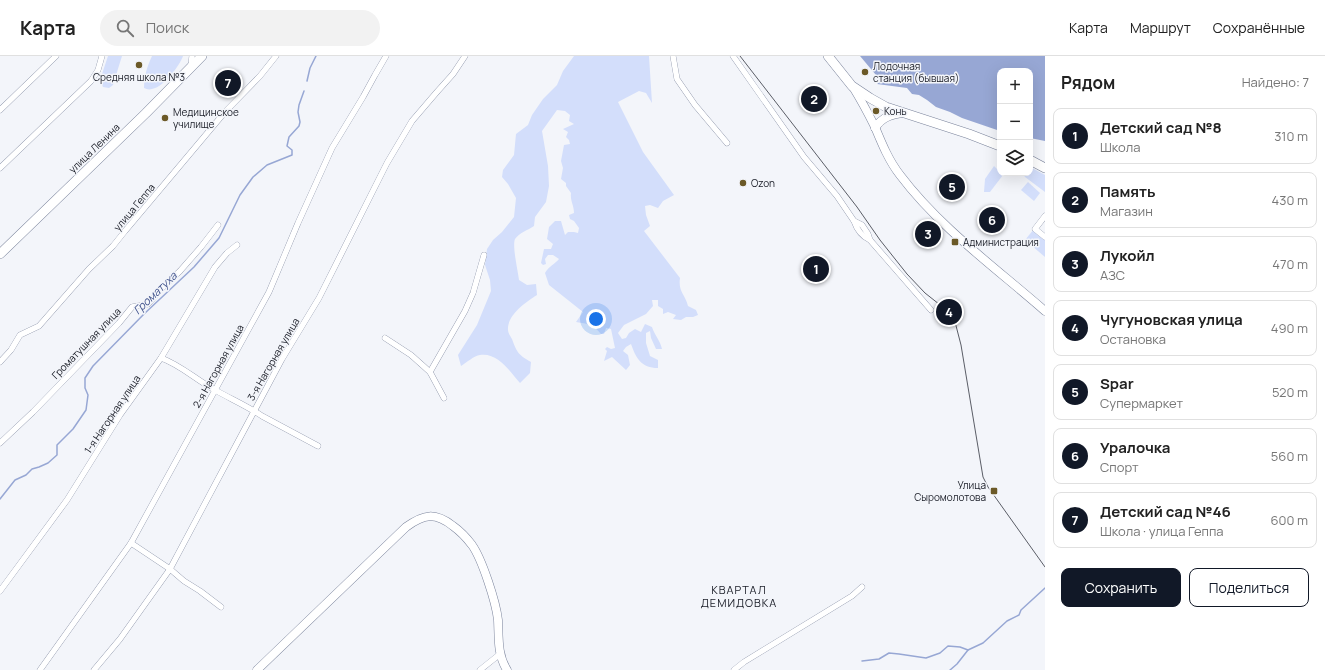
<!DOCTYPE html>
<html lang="ru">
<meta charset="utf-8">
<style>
:root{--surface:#fff;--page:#f2f2f2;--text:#222;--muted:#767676;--line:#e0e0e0;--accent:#111827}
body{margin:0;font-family:Manrope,sans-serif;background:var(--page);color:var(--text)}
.controls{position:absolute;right:12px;top:12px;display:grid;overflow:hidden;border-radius:8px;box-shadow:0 4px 16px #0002}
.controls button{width:36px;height:36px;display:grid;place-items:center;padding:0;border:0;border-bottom:1px solid var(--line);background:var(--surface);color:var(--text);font:20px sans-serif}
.you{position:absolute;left:596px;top:263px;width:14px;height:14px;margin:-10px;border:3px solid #fff;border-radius:50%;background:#1a73e8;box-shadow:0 0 0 6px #1a73e833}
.badge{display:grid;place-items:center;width:26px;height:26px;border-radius:50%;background:var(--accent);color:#fff;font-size:13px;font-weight:700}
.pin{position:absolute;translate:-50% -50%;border:2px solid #fff;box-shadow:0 1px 4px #0006}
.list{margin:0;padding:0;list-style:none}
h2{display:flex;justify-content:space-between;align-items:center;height:52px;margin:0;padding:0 16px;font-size:17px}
h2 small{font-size:13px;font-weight:400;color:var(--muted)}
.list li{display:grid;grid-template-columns:26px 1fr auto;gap:12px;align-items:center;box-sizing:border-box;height:56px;margin:0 8px 8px;padding:0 8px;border:1px solid var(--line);border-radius:8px}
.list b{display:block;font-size:15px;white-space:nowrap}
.list p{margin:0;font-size:13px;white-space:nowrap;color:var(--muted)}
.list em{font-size:13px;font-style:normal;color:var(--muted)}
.actions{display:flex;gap:8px;padding:12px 16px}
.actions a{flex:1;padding:9px 0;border:1px solid var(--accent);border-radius:8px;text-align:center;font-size:14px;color:var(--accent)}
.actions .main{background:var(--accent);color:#fff}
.icon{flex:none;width:22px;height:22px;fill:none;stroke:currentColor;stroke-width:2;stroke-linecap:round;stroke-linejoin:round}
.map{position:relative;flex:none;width:1045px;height:614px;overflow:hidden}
header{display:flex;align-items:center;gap:24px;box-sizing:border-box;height:56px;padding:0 20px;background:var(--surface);border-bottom:1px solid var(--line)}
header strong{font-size:19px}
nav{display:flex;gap:22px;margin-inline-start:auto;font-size:14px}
.search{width:280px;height:36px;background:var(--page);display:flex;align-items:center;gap:10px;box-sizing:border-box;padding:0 14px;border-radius:22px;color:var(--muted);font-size:15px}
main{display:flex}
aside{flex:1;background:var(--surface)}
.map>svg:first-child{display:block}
.green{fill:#d3defb}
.water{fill:#97a7d4}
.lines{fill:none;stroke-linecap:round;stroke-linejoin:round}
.stream{stroke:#97a7d4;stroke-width:1.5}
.street-casing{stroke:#7a839b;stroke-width:6}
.secondary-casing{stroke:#7a839b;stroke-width:9}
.primary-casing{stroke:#7a839b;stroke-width:10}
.street{stroke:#fff;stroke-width:5.5}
.secondary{stroke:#fff;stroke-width:8}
.primary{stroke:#fff;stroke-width:9}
.tram{stroke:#5a5d66;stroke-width:1}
.poi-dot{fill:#6b5927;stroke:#f3f5fa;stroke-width:1.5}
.labels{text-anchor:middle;stroke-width:3;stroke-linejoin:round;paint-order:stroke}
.poi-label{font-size:10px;fill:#181b25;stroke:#f3f5fa;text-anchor:start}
.street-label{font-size:10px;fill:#181b25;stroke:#f3f5fa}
.water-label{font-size:11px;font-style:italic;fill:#3f518b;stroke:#f3f5fa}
.neighbourhood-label{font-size:11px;letter-spacing:1px;fill:#181b25;stroke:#f3f5fa}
</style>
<header>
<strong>Карта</strong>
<div class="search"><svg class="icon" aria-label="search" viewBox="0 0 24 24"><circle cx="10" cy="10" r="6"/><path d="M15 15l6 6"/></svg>Поиск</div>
<nav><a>Карта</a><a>Маршрут</a><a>Сохранённые</a></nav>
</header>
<main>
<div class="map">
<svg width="1045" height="614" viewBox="0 0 1045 614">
<rect width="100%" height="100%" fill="#f3f5fa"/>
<g class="green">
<polygon points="108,0 122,0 113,29 109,32 103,31 100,24"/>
<path d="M152,0H183C179,11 158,40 144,32C144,20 147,11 152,0Z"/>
<path d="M574,0H649L652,47L646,37L639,35L618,46L643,96L674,139L663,145L658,152L650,149L645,150L646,159L650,170L644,175L680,222C678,236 685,238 688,250L696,254L698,259L693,261H686L681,264L673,263L676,259L668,256L663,258V253L658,250V244H652L653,250L646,258L624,269L618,277L622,283L626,282L629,277L635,273L641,276L645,268L652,271C655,280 660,284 662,293H656L651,282L650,275L646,277V287L650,300L658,304V312C641,312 636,302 631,288L626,291L623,295L628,299L630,309L626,314L612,301L604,305L607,295L605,293L607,291L611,293L615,292L611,273L606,272L604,278H601C593,268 588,268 576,266L583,256L549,229L545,217C550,209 554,209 559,203L553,199H548L545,203L546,208L543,209L541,207L544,193H551L553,188L547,183L549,171L555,165H561L565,179L568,176H574L578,177L579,172L574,165L570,163L569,159L574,157C574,149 570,145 571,137L566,130V127L561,123L563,112L561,105L564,89L570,88L569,84L566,81L568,76L563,73L574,68L569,65L570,59L565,55L557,54L542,75L548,110L549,130L546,146L535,161L534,170C528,174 519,177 515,183C512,190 518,215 519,224L527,229L536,228L537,239C526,246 507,259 508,274C508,277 511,281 512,283C517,297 519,299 531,306L530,317L520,327C510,316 498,296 480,299C474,300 467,306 461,310L458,299L477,269L491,235L490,224L485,209L487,193L493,184L502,176L514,161L516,142L508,128L502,121L503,114L514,99L516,78L528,69L532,59L543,43L557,29L563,15Z"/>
<polygon points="994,110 1003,119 990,136 984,136 985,123"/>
<polygon points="1030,111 1045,119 1045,136 1025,121 1022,117 1030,117"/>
<polygon points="1028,126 1040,137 1034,145 1021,134"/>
<polygon points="1034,173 1045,183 1045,201 1025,184"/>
</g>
<polygon class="water" points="860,0 1045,0 1045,85 1030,82 1030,15 1000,15 1000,75 962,62 950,56 936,51 927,44 919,39 912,38 907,32 877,28 881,25"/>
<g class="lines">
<g class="stream">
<polyline points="307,25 310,12 316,0"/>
<polyline points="0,443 15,424 26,419 32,413 39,411 48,407 57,399 57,389 73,373 86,354 88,339 85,332 85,322 93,310 144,258 194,211 219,182 240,139 253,121 267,109 292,99 292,94 287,90 289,81 299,70 300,66 298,56 299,49 304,35"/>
<polyline points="862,605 879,603 889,597 899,598 926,602 940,597 948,590 960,591 968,594"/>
<polyline points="950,614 957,608 968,594 983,587 1007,565 1019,559 1021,554 1045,532"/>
</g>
<defs>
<g id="street">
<polyline points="673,0 677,23 695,49 727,87"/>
<polyline points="733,0 804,101 837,140 854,165 862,169 868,178 870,184 931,254"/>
<polyline points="191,11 192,0"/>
<polyline points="0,54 56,0"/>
<polyline points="0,112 91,25 98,14 102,0"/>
<polyline points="1045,160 1035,173 1045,181"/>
<path d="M854,165C857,174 861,180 870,184"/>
<polyline points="385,282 411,299 430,316"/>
<path d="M161,302C181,309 196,324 215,334C231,343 247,350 262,360L318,390"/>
<polyline points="0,306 11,294 20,279 39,270 89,213 113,190 125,175 225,56 260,20 276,0"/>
<polyline points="444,342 430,316 465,255 473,237 484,199"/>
<polyline points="0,387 33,356 119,267 132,251 148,248 162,232 180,215 201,191 218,169"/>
<polyline points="131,487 170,513 184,525 200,535 221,551"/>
<polyline points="0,535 67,444 120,359 161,302 215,211 227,197 237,189"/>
<polyline points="40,614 131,487 269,236 298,167 332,92 363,41 375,19 386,0"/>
<polyline points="94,614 120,583 170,513 282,303 319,242 387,107 412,65 436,37 453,18 465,0"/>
<polyline points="480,614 500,598"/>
<polyline points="734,614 744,606 852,540 862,531"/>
</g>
<g id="secondary">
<path d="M853,31C861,44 868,57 875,71C882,88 889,105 900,119C940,172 996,212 1045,255"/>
<path d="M875,72C882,61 892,58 904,57"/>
<path d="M257,614L406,471C424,458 435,456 453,470C460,475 466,481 472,489C482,503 496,546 498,564C499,581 497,598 507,614"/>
</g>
<g id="primary">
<polyline points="828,0 852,30 870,42 886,51 969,78 1000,90"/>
<polyline points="1030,104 1045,112"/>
<polyline points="0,198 146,57 202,0"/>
</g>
</defs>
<use href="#street" class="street-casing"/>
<use href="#secondary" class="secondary-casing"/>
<use href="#primary" class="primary-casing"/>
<use href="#street" class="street"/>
<use href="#secondary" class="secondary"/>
<use href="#primary" class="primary"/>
<polyline class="tram" points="740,0 857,151 880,184 907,218 925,237 949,256 954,262 961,289 983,421 988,431 1045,511"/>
</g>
<g class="poi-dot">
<circle cx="139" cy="9" r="4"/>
<circle cx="865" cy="16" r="4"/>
<circle cx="876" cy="55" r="4"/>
<circle cx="165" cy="62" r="4"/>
<circle cx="743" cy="127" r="4"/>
<rect x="951" y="182" width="8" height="8" rx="2"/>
<rect x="990" y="431" width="8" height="8" rx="2"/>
</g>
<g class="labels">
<g class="poi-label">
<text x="873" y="14">Лодочная<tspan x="873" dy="12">станция (бывшая)</tspan></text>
<text x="139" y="25" text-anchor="middle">Средняя школа №3</text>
<text x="884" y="59">Конь</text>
<text x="173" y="60">Медицинское<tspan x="173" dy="12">училище</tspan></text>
<text x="751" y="131">Ozon</text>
<text x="963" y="190">Администрация</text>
<text x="986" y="433" text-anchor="end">Улица<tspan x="986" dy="12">Сыромолотова</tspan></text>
</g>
<g class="street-label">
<text transform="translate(94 92) rotate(-44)" y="4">улица Ленина</text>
<text transform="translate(134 151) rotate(-50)" y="4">улица Геппа</text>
<text transform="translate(86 287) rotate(-46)" y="4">Громатушная улица</text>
<text transform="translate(273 303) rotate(-60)" y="4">3-я Нагорная улица</text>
<text transform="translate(218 310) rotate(-61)" y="4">2-я Нагорная улица</text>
<text transform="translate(112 358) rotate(-56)" y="4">1-я Нагорная улица</text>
</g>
<g class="water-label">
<text transform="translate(155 237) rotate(-44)" y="4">Громатуха</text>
</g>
<g class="neighbourhood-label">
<text x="739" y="538">КВАРТАЛ<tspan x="739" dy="13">ДЕМИДОВКА</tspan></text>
</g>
</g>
</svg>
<div class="controls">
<button>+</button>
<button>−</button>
<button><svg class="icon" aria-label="layers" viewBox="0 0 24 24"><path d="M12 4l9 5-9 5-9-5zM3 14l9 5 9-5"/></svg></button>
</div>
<div class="you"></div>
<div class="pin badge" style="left:816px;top:213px">1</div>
<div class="pin badge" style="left:814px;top:43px">2</div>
<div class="pin badge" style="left:928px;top:178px">3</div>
<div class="pin badge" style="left:949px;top:256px">4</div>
<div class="pin badge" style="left:952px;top:131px">5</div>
<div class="pin badge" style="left:992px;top:164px">6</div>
<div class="pin badge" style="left:228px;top:27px">7</div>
</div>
<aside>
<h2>Рядом<small>Найдено: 7</small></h2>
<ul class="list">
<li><span class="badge">1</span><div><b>Детский сад №8</b><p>Школа</p></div><em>310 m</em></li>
<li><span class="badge">2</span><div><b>Память</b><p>Магазин</p></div><em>430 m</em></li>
<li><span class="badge">3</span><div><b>Лукойл</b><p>АЗС</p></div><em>470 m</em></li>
<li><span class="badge">4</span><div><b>Чугуновская улица</b><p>Остановка</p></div><em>490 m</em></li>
<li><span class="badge">5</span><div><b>Spar</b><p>Супермаркет</p></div><em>520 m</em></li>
<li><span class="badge">6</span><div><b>Уралочка</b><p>Спорт</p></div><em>560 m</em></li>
<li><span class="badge">7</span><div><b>Детский сад №46</b><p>Школа · улица Геппа</p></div><em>600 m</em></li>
</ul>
<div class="actions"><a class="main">Сохранить</a><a>Поделиться</a></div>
</aside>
</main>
